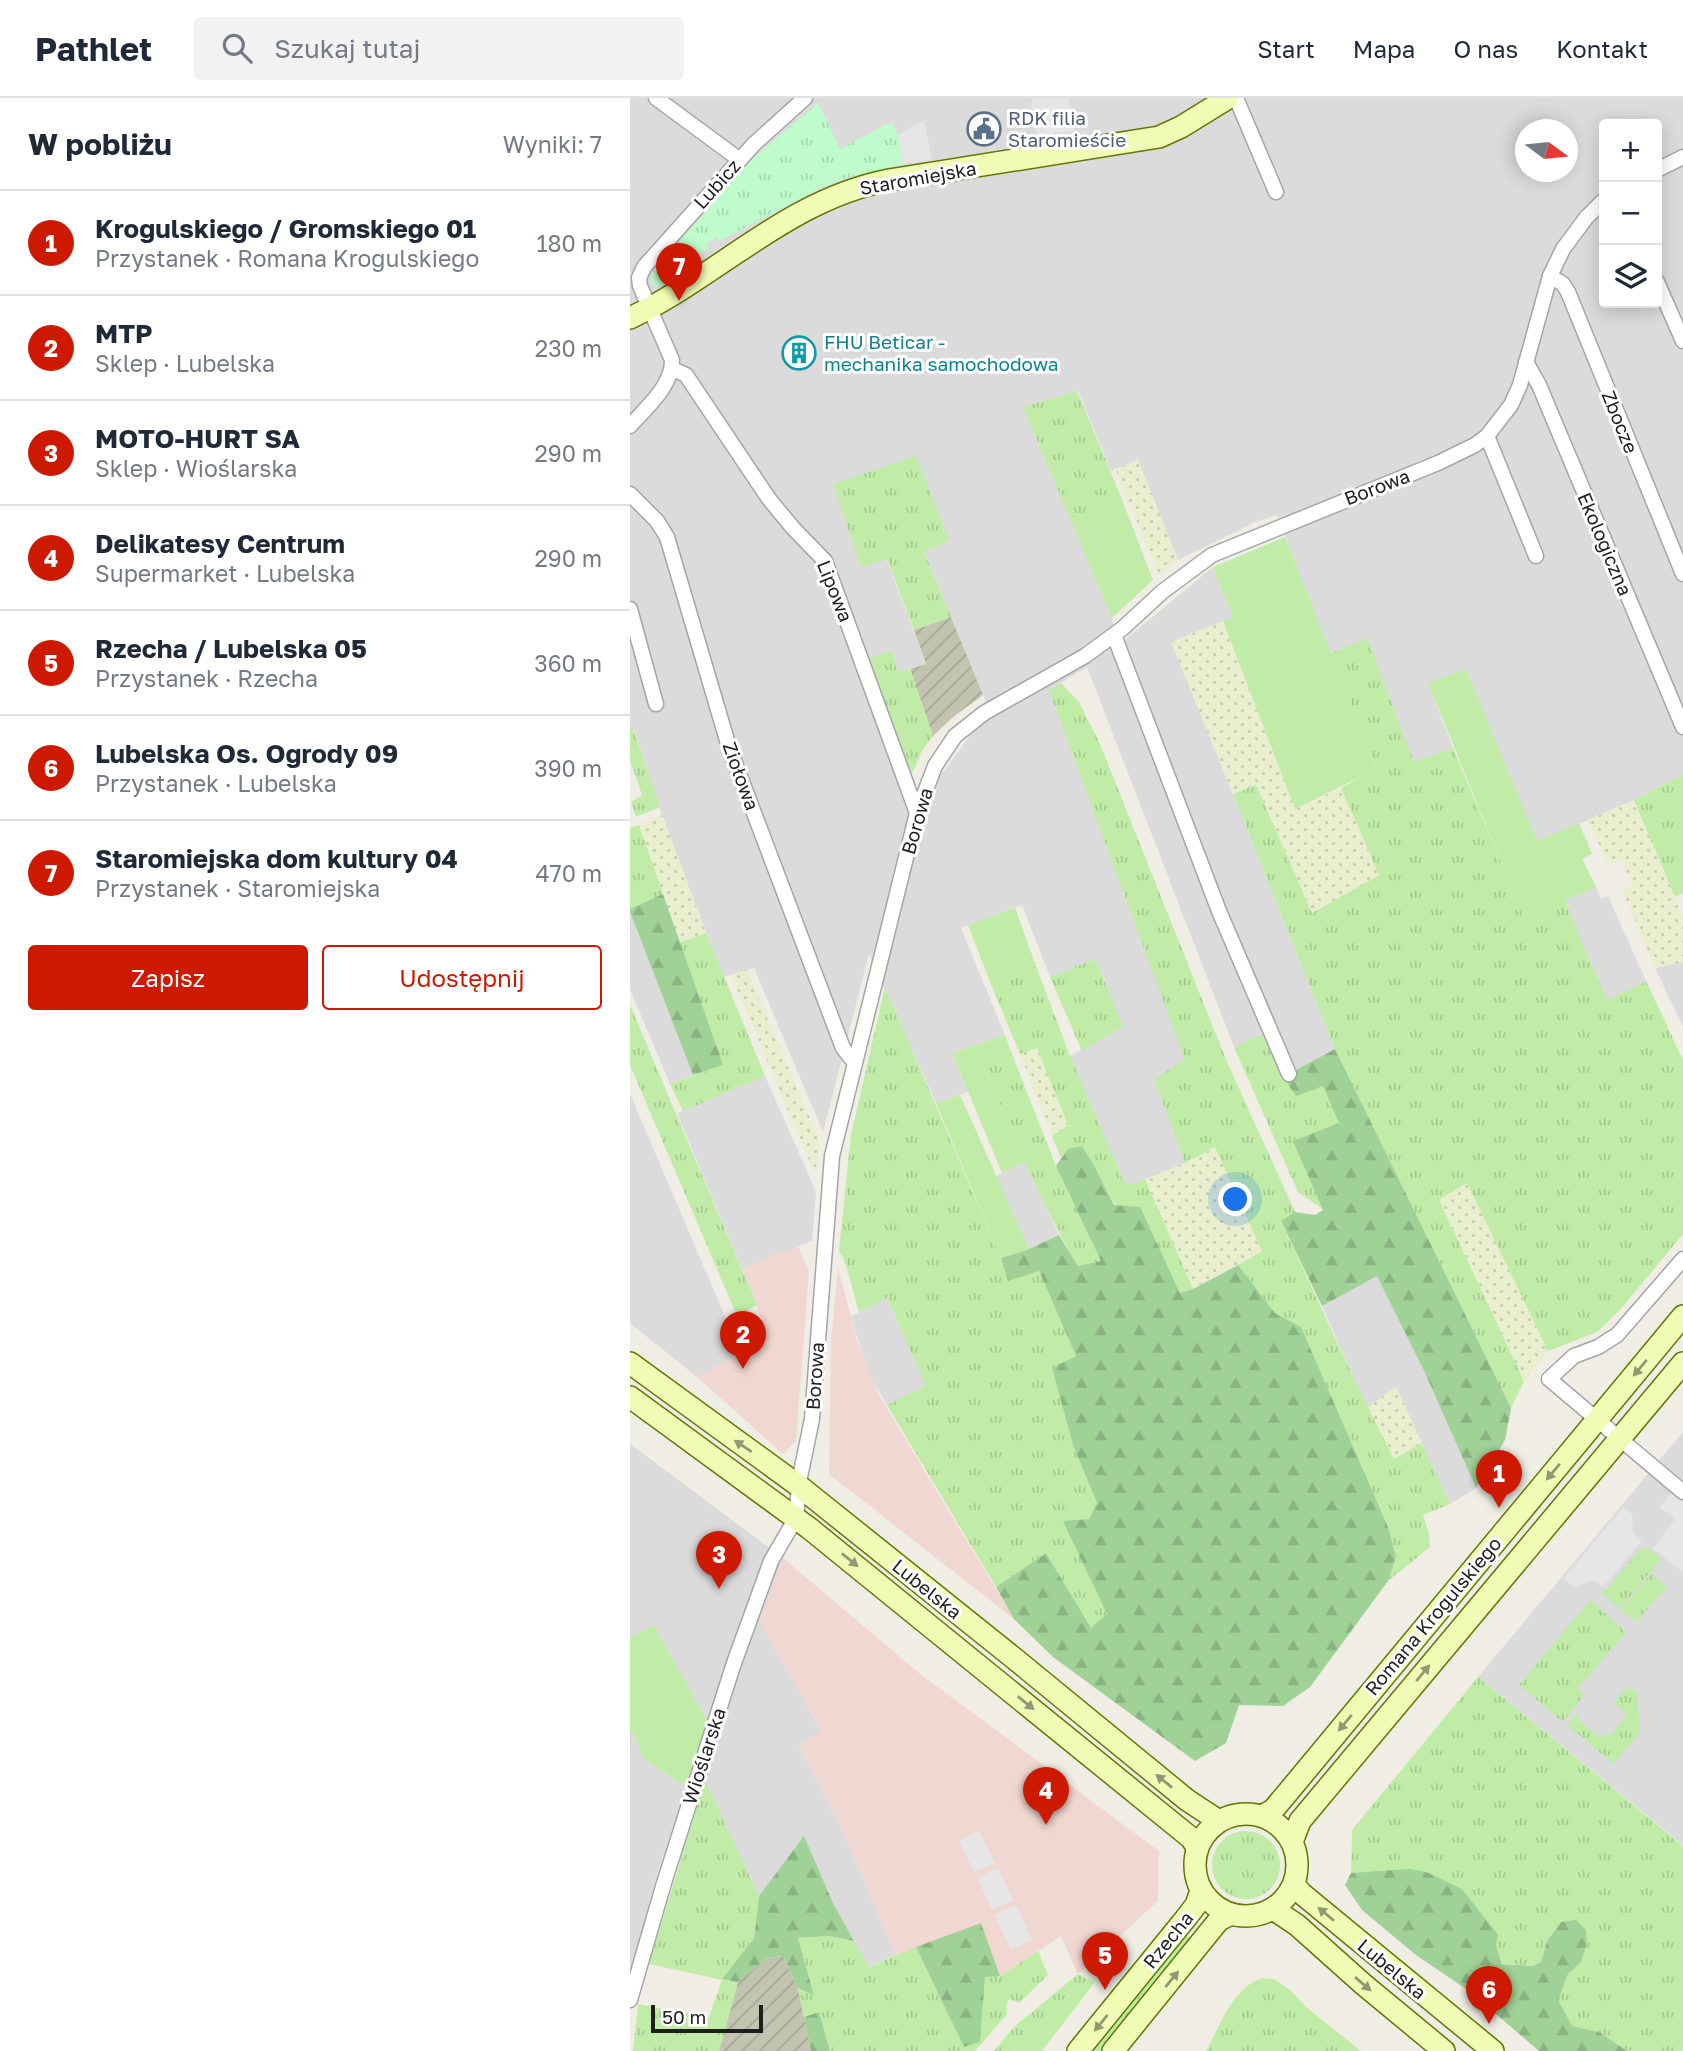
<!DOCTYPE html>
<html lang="pl">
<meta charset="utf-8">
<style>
:root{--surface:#fff;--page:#f2f2f3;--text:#1f2937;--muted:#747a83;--line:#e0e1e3;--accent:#cc1900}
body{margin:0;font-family:"Golos Text",sans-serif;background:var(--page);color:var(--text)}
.controls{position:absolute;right:21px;top:21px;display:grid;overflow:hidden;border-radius:7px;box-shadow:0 4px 18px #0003}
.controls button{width:63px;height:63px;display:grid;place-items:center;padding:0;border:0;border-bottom:2px solid var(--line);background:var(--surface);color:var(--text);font:35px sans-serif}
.compass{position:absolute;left:885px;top:21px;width:63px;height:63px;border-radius:50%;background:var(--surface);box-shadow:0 4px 18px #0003;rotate:105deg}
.scale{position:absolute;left:21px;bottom:18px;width:112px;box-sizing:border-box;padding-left:7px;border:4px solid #1e1e1e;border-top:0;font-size:19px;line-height:24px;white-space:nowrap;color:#1e1e1e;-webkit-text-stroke:5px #fff;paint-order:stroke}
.you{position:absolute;left:606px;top:1102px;width:24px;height:24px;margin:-18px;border:5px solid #fff;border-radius:50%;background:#1a73e8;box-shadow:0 0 0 10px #1a73e833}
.badge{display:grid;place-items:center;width:46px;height:46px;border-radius:50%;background:var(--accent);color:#fff;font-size:23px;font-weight:700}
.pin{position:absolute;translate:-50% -58px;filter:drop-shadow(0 2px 4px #0008)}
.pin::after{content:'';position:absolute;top:37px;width:24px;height:21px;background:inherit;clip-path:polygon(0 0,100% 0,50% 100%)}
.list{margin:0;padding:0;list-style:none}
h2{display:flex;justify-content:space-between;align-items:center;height:91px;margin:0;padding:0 28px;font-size:30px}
h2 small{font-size:23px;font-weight:400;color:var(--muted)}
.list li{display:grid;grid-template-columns:46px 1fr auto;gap:21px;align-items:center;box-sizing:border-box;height:105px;padding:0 28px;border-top:2px solid var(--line)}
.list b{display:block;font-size:26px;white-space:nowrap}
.list p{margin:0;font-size:23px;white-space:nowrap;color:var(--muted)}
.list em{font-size:23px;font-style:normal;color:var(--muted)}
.actions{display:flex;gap:14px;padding:21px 28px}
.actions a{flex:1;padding:16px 0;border:2px solid var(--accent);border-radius:7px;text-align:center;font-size:24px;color:var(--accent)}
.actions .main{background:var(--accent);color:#fff}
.icon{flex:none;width:38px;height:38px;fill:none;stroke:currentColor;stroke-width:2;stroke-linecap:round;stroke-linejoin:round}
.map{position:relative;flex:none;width:1053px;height:1953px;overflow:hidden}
header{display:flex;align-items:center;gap:42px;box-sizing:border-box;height:98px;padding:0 35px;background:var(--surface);border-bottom:2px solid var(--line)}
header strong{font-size:33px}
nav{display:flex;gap:38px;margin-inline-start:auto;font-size:24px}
.search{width:490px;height:63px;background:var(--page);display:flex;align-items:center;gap:18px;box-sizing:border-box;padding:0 24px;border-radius:7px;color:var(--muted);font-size:26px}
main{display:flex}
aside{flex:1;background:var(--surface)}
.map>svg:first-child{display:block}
.residential{fill:#dcdbdb;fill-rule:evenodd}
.commercial{fill:#f1d7d2}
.construction{fill:url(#construction-furrows)}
.farmland{fill:url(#farmland-dots)}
.grass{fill:url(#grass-tufts)}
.forest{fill:url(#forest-firs)}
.park{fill:url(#park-tufts)}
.garden{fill:#c0eca7}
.parking{fill:#e6e6e6}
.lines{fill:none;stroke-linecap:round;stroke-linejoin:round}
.street-casing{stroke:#a5a5a5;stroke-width:17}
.secondary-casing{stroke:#5e7a00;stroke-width:24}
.street{stroke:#fff;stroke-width:14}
.secondary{stroke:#f0fcb5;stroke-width:21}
.oneway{fill:#929871}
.labels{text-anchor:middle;stroke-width:6;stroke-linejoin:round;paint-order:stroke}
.service-label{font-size:19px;fill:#4e5e75;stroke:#fff;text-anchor:start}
.street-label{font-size:19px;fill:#1e1e1e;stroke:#fff}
.culture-label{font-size:19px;fill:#0d838f;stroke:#fff;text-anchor:start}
</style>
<header>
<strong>Pathlet</strong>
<div class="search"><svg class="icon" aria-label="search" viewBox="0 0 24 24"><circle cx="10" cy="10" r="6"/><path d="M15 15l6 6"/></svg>Szukaj tutaj</div>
<nav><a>Start</a><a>Mapa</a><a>O nas</a><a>Kontakt</a></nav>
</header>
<main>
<aside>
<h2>W pobliżu<small>Wyniki: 7</small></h2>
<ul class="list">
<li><span class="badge">1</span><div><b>Krogulskiego / Gromskiego 01</b><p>Przystanek · Romana Krogulskiego</p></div><em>180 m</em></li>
<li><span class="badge">2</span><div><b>MTP</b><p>Sklep · Lubelska</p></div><em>230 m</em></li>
<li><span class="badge">3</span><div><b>MOTO-HURT SA</b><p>Sklep · Wioślarska</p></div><em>290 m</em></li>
<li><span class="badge">4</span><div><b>Delikatesy Centrum</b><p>Supermarket · Lubelska</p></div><em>290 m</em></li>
<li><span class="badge">5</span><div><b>Rzecha / Lubelska 05</b><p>Przystanek · Rzecha</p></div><em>360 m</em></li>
<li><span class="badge">6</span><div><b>Lubelska Os. Ogrody 09</b><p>Przystanek · Lubelska</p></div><em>390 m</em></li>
<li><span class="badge">7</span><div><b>Staromiejska dom kultury 04</b><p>Przystanek · Staromiejska</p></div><em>470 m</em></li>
</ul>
<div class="actions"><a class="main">Zapisz</a><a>Udostępnij</a></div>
</aside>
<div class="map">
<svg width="1053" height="1953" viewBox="0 0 1053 1953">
<defs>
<pattern id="construction-furrows" width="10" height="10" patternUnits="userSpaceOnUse" patternTransform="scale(1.75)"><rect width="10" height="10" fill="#c2c4af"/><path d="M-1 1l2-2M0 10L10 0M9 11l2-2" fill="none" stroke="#a6a896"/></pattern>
<pattern id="farmland-dots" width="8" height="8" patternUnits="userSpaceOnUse" patternTransform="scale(1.75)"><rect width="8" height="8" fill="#e9efce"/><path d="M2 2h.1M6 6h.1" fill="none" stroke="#c7ccb0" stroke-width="1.8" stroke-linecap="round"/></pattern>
<pattern id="grass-tufts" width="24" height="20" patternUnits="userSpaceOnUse" patternTransform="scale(1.75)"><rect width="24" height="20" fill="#c0eca7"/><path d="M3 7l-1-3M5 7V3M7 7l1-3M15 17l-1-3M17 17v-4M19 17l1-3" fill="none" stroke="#a5ca8f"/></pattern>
<pattern id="forest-firs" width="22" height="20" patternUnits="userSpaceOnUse" patternTransform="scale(1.75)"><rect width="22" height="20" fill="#a0d196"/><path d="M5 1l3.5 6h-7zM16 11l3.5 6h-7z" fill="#89b381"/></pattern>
<pattern id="park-tufts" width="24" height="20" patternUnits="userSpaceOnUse" patternTransform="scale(1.75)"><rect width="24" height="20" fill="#befccb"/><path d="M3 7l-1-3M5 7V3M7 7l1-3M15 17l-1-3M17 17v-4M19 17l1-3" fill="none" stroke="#a3d8ae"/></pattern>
</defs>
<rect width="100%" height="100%" fill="#efede4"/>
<g class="residential">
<path d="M0,0H1053V677L1004,702L907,744L836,571L798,585L823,650L784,664L737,541L700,556L647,417L623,425L548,462L508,362L481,373L448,293L393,309L482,520L486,549L583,469L603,519L542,544L705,951L653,979L635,936L604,949L457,569L419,592L556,962L524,981L555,1065L505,1086H495L440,958L492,928L465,861L420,879L392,807L331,830L375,937L322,955L338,994L306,1005L239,856L193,1034L124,870L93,879L32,717L4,631H0ZM974,26H1027V205H974ZM895,32H937V74H895ZM286,358L294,453L362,619L347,628L311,677L288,734L229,565L261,552L268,574L296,566L256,460L231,468Z"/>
<polygon points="966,789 971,801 978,798 1016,883 977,902 934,803"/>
<polygon points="0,814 63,977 40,986 0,891"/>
<polygon points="1053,864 1053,929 1025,870"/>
<polygon points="135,978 186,1094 182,1143 112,1171 47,1015"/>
<polygon points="0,996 97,1223 117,1238 104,1248 110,1255 67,1279 0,1225"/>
<polygon points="395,1064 429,1137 399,1151 366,1078"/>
<polygon points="747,1177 795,1275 846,1390 820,1406 766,1289 737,1310 692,1208"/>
<polygon points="256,1199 297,1289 257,1307 239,1276 221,1219"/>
<polygon points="1053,1334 1053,1747 848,1579"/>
<polygon points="0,1346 153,1460 130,1523 192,1634 169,1648 212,1731 266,1857 238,1869 203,1805 174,1739 129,1798 75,1683 88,1642 24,1527 0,1540"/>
<polygon points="3,1634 13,1660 56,1689 27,1776 0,1883 0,1635"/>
</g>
<g class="commercial">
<polygon points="168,1148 179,1173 166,1343 153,1356 67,1279 109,1255 103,1248 117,1238 136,1232 112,1171"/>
<polygon points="208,1170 228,1245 250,1299 384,1521 199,1376 201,1242"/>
<polygon points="153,1460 290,1576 529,1753 528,1803 448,1876 431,1838 370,1878 351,1825 266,1857 212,1731 169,1647 192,1633 129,1523"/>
</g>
<g class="construction">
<polygon points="321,519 353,597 323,619 303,638 280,571 296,566 284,532"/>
<polygon points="153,1858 168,1890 181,1953 89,1953 108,1884 137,1860"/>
</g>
<g class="farmland">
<polygon points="508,362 548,462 529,477 485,371"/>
<polygon points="593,523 665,711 711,690 749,777 682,815 626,687 603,696 541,544"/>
<polygon points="1004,702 1053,819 1053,864 1025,870 992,792 1003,787 991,762 979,767 957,722"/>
<polygon points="32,717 76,835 49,845 9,727"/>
<polygon points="117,872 190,1044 185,1076 101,877"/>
<polygon points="407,949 438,1027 422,1038 390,956"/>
<polygon points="585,1048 632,1153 563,1191 515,1081 555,1065"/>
<polygon points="837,1085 918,1253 894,1283 809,1102"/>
<polygon points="766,1289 792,1345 764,1361 737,1310"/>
</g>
<g class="grass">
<polygon points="447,293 491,399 441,423 393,309"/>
<polygon points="286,358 319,442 294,454 321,519 284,532 257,461 231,469 203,386"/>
<polygon points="737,540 784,664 823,650 895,822 928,788 977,902 1016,883 1053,962 1053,1136 990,1212 967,1234 918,1253 837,1085 809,1102 894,1283 881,1310 705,951 603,696 626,687 682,815 749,777 711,690 746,670 700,556"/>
<polygon points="261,552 268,574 280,571 303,638 293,651 280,680 237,561"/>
<path d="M431,585L449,604L470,646L597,964L665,1114L651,1124C689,1203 723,1283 764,1361L792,1345L820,1406L793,1417L799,1436L800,1449L758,1483L766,1459L758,1429L671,1229L645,1215L608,1167L632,1153L585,1049L555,1065L524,981L555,962L419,592Z"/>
<polygon points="3,630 30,709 6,719 1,704 12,697 0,662 0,631"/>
<polygon points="1053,677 1053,795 1045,799 1004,702"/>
<polygon points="9,727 33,796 0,811 0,730"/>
<polygon points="76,835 135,978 53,1013 40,986 92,967 49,845"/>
<polygon points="465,861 493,928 452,953 420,879"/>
<polygon points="406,868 440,958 495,1086 505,1086 515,1081 563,1191 550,1195 510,1110 485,1107 465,1069 452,1048 438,1051 431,1060 422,1038 438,1027 407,950 390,956 360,884"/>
<polygon points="255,889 371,1160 378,1182 409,1173 446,1258 444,1350 467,1405 459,1421 434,1424 478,1516 461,1531 416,1455 366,1489 257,1307 296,1288 257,1200 229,1214 215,1164 209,1153 221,1037"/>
<polygon points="0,907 127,1207 107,1218 0,967"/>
<polygon points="635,935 653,979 693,988 709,1025 664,1043 694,1112 668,1094 604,949"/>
<path d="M380,951L426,1068L471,1163L448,1168C409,1103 381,1031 351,962Z"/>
<polygon points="1017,1449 1031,1461 990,1511 970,1494 976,1492 1009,1452"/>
<polygon points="1021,1476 1037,1489 1006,1524 991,1512"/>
<polygon points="960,1502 996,1534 948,1591 954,1597 933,1624 889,1587"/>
<polygon points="848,1579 1053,1748 1053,1953 997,1953 969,1934 941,1928 928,1902 938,1876 951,1863 931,1824 918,1840 911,1864 903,1868 872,1865 866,1847 759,1774 721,1775 722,1732"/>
<polygon points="998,1589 1007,1594 1010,1634 984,1666 937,1627 947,1614 949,1622 968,1639 982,1635 997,1617 983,1604"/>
<polygon points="75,1683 129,1798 124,1840 92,1881 108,1884 89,1953 3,1953 8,1906 79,1919 92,1882 19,1866"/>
<circle cx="616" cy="1767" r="34"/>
<polygon points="554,1835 562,1842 473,1953 459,1953"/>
<polygon points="199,1838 224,1843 239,1869 286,1849 334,1949 350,1944 355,1878 370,1878 408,1853 418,1877 389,1905 379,1901 376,1907 377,1916 345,1953 200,1953 189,1914 174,1919 168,1890 184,1896 168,1840"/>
<polygon points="448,1876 459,1882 434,1901 384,1953 364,1953 384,1929"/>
<path d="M633,1880L644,1881L659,1891L676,1909L731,1953H576C590,1928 603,1888 633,1880Z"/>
</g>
<g class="forest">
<polygon points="33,796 93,967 63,977 0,814 0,811"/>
<polygon points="705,951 881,1310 875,1342 846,1390 795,1275 747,1178 692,1208 651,1123 665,1114 685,1117 693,1112 663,1043 709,1025 693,988 666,998 653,979"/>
<polygon points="452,1048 465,1069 484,1107 510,1109 550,1195 563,1191 608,1167 645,1215 671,1229 758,1429 766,1459 758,1483 680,1589 653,1608 609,1607 596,1645 565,1663 423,1559 384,1521 366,1489 416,1455 461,1530 477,1516 433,1423 459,1421 467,1405 444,1350 422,1270 446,1258 409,1173 378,1183 371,1160 399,1151 429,1137 448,1168 471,1163 426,1068 438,1051"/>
<polygon points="174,1738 203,1805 224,1843 199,1838 168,1840 184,1897 168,1890 153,1858 137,1860 108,1884 92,1881 124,1840 129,1798"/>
<polygon points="780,1771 796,1774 832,1791 868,1837 866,1847 872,1866 903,1868 911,1864 918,1841 931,1824 946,1822 956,1832 957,1845 951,1864 938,1876 928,1902 942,1928 969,1934 997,1953 909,1953 839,1893 786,1857 732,1812 715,1787 721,1775"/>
<polygon points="351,1825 370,1878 355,1879 350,1944 334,1949 286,1849"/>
<polygon points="189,1914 200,1953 181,1953 174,1919"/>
</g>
<polygon class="park" points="188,5 210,51 261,24 268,37 273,66 219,79 192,89 89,143 86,139 76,146 78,150 58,164 34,187 24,188 21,183 21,176 120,63"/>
<g class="garden">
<polygon points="491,399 523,482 482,520 441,423"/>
<polygon points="655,439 746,671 665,711 593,523 603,519 583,469"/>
<polygon points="836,571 907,743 949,725 962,756 952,761 966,789 934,803 928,789 895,823 798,585"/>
<polygon points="385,810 406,868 360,884 338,827"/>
<polygon points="375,937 380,951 351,962 395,1064 372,1075 322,955"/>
<polygon points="330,997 399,1151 371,1160 306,1005"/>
<polygon points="24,1527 79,1626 56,1689 13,1660 3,1634 0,1635 0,1540"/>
<polygon points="459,1882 465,1884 412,1953 384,1953 434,1901"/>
</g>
<g class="parking">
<polygon points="401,0 439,0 444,33 407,37"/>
<polygon points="294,22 302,62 273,66 268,37"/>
<polygon points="1053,1381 1053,1472 1052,1473 1023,1451 1045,1421 1030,1409"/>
<polygon points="993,1409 1002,1416 1003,1435 1012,1443 973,1489 964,1482 943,1489 934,1480"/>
<polygon points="349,1733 365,1765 344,1774 329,1743"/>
<polygon points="368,1770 383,1802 362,1812 347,1780"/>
<polygon points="386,1807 402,1842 381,1852 364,1817"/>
</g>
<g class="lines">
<defs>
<g id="street">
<polyline points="26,0 110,62"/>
<polyline points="606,0 646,94"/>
<polyline points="1027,72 1053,59"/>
<polyline points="920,178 933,186 938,194 1053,476"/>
<polyline points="1027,184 1053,243"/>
<polyline points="896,264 909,287 1053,629"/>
<polyline points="43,271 56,277 139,401 163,430 195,463 287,715"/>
<path d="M0,328C16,310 43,287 42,262L10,188L9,180L14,169L124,46L175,0"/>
<polyline points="857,338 906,458"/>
<polyline points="0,396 27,423 37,439 99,649 213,950 224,964"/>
<polyline points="0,511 26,606"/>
<polyline points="484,537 589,813 659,976"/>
<polyline points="1053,1161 987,1237 968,1249 944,1258 919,1281 1053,1394"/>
<polyline points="0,1902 34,1785 103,1568 141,1463 166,1420 170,1379 182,1321 202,1058 287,715 305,668 325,638 354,615 455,558 493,530 532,494 582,457 808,365 845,347 857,338 881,307 890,287 920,178 933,151 956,120 974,102"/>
</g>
<g id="secondary">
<path d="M0,220C90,177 157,102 259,82L529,39L551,29L598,0"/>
<polyline points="0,1265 169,1388 385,1561 557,1702 589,1723"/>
<polyline points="0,1299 179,1430 561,1740 567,1749"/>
<circle cx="616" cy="1767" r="51"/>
<polyline points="632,1718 643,1712 654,1699 1053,1218"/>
<polyline points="662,1744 670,1723 1053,1265"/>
<polyline points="664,1786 671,1795 863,1953"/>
<polyline points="643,1811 667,1827 733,1886 814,1953"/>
<polyline points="448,1953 556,1820 566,1807 571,1793"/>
<polyline points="483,1953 589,1822 601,1816"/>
</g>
</defs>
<use href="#street" class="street-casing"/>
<use href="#secondary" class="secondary-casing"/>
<use href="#street" class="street"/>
<use href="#secondary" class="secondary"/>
</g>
<defs><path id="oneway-solid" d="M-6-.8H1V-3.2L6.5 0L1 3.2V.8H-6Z" transform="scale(1.75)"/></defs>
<g class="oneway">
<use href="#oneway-solid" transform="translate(1010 1270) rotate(130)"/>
<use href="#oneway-solid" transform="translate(113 1348) rotate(-146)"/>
<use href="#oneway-solid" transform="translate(923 1374) rotate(130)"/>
<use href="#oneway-solid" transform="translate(220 1462) rotate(39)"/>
<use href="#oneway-solid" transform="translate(793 1575) rotate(-50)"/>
<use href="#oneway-solid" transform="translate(396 1605) rotate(39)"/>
<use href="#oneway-solid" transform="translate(715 1625) rotate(130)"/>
<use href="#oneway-solid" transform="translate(534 1683) rotate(-141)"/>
<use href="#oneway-solid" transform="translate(696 1816) rotate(-140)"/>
<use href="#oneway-solid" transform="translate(542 1881) rotate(-51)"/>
<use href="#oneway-solid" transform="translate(733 1886) rotate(41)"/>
<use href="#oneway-solid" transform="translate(471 1925) rotate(129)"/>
</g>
<defs>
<symbol id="civic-ring" viewBox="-11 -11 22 22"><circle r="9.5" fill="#fff" stroke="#5c6f8a" stroke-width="1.5"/><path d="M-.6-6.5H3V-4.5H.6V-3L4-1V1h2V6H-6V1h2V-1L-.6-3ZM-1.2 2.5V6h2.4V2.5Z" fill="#5c6f8a"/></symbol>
<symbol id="building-ring" viewBox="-11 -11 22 22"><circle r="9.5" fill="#fff" stroke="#0f9aa8" stroke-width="1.5"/><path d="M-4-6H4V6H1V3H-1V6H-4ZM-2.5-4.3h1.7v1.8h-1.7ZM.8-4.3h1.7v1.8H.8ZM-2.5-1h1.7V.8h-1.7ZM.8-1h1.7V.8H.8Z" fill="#0f9aa8"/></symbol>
</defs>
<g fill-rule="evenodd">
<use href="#civic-ring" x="335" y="12" width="38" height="38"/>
<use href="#building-ring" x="150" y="236" width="38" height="38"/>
</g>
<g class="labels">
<g class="service-label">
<text x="378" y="27">RDK filia<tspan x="378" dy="22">Staromieście</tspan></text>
</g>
<g class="street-label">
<text transform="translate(288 80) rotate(-10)" y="7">Staromiejska</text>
<text transform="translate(87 86) rotate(-48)" y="7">Lubicz</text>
<text transform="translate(990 324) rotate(68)" y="7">Zbocze</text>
<text transform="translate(747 389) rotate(-21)" y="7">Borowa</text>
<text transform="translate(975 446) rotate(67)" y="7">Ekologiczna</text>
<text transform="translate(205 493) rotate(68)" y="7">Lipowa</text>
<text transform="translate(111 678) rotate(70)" y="7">Ziołowa</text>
<text transform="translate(287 723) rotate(-74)" y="7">Borowa</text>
<text transform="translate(185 1278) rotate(-86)" y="7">Borowa</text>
<text transform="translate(297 1491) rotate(39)" y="7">Lubelska</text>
<text transform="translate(803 1518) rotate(-50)" y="7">Romana Krogulskiego</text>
<text transform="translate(74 1658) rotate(-72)" y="7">Wioślarska</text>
<text transform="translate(538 1842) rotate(-51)" y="7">Rzecha</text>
<text transform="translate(762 1871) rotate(40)" y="7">Lubelska</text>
</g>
<g class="culture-label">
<text x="194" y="251">FHU Beticar -<tspan x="194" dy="22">mechanika samochodowa</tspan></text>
</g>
</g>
</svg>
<div class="controls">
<button>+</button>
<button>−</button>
<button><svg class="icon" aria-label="layers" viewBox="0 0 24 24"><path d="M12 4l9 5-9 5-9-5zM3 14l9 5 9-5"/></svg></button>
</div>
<svg class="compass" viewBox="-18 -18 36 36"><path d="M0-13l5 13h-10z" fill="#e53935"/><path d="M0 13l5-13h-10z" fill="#747a83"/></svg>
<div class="scale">50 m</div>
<div class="you"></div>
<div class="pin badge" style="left:869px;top:1410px">1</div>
<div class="pin badge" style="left:113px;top:1271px">2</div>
<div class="pin badge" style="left:89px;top:1491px">3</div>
<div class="pin badge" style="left:416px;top:1727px">4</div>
<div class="pin badge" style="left:475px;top:1892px">5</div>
<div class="pin badge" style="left:859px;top:1926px">6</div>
<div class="pin badge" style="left:49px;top:203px">7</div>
</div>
</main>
